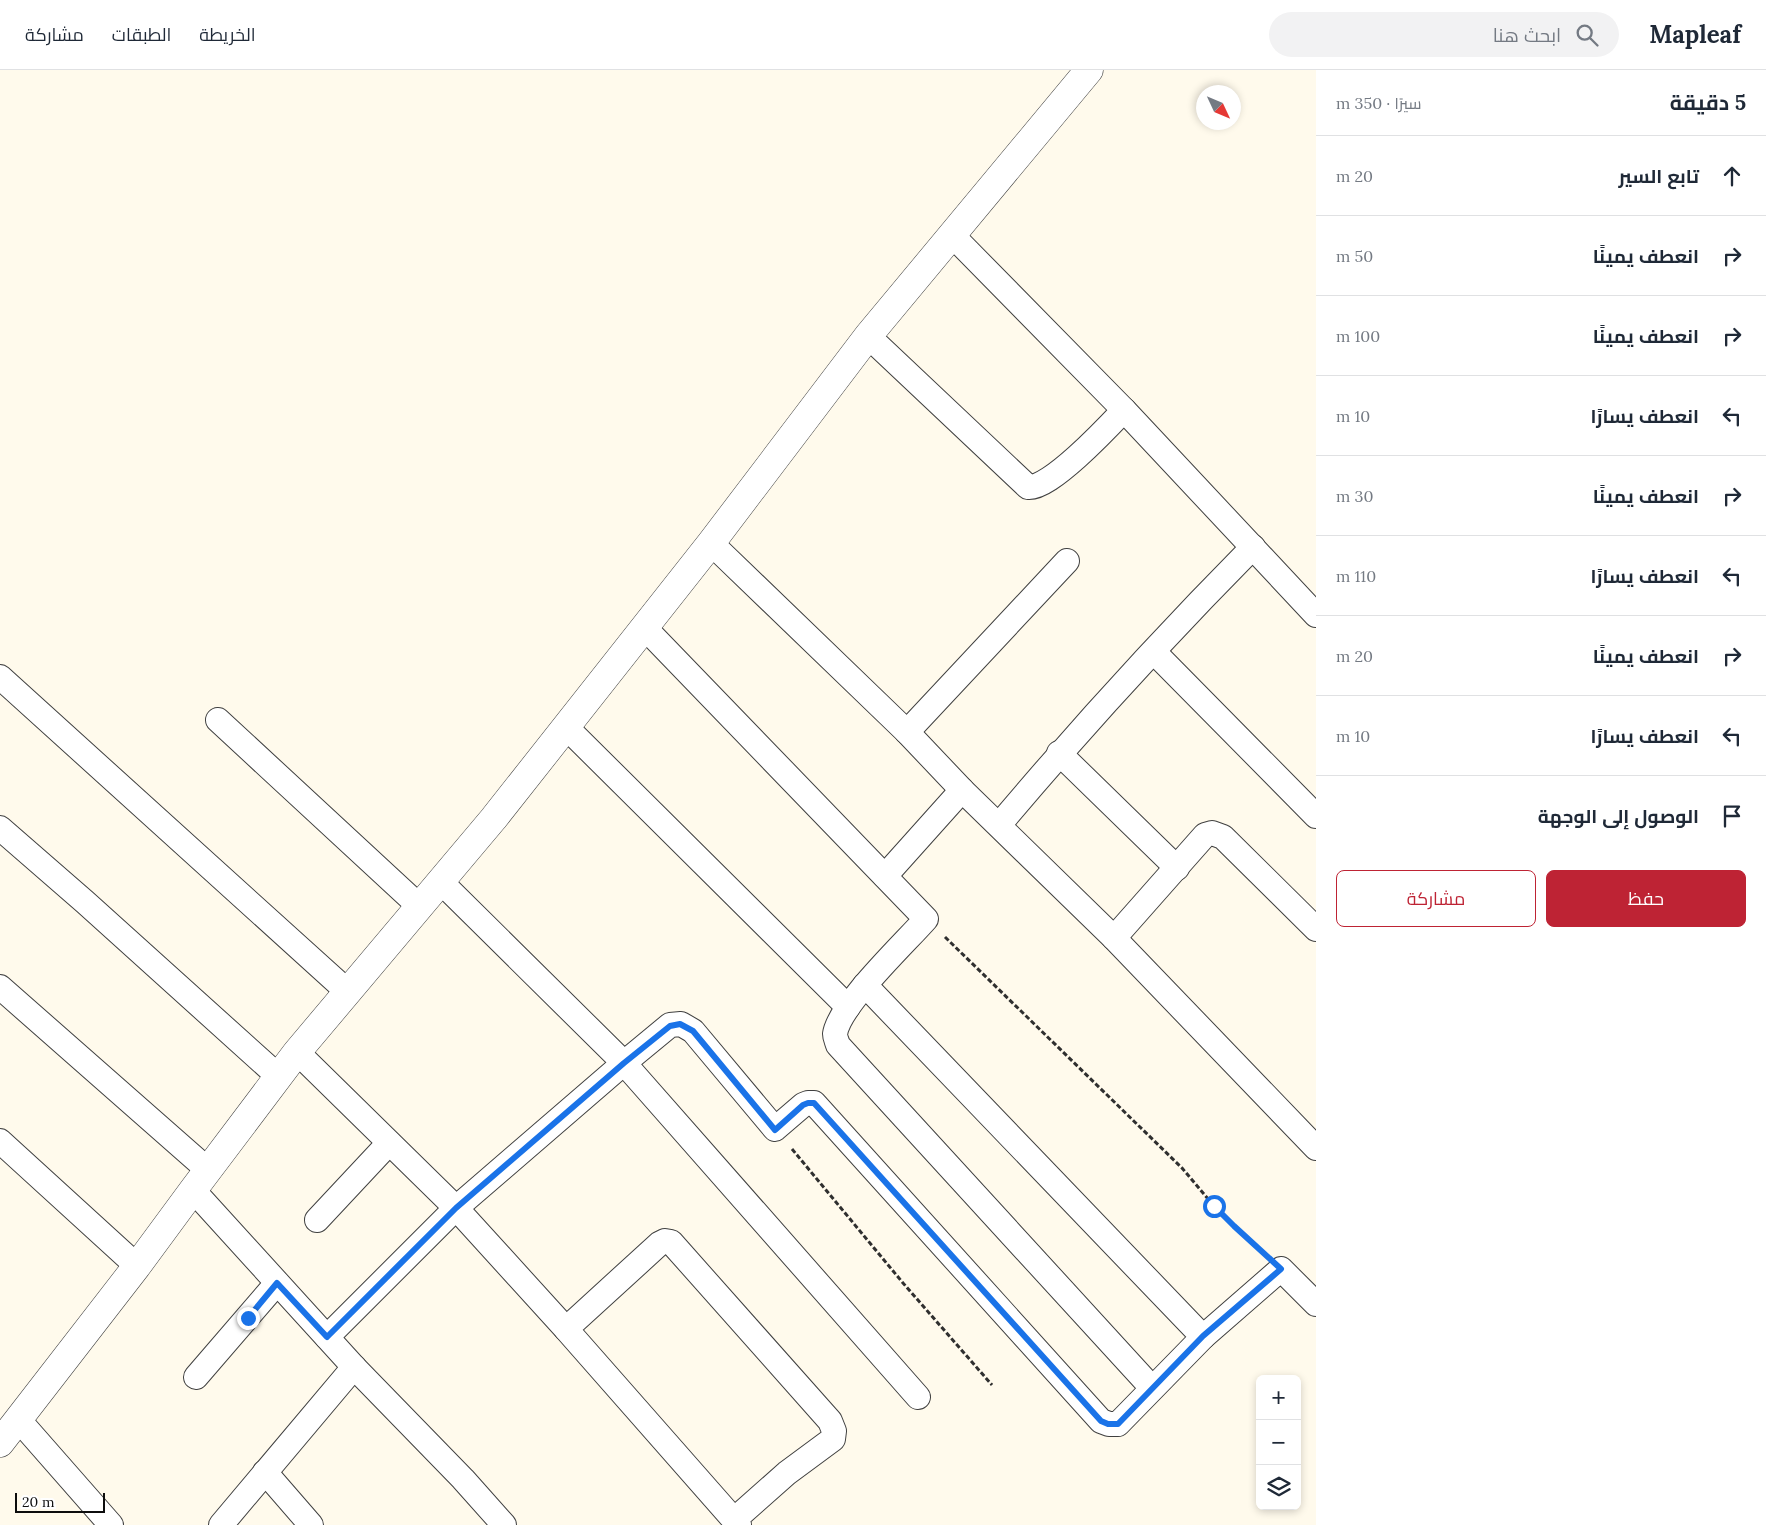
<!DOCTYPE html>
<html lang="ar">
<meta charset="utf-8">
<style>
:root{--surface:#fff;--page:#f2f2f3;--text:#1f2937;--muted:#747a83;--line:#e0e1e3;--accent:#be2334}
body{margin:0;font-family:Lora,Cairo,serif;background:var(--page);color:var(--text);direction:rtl}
.controls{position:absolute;right:15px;bottom:15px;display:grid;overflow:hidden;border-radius:8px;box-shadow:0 2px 8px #0003}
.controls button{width:45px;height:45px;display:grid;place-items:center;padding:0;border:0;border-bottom:1px solid var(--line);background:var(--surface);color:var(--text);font:25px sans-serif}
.compass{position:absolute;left:1196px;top:15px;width:45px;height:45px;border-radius:50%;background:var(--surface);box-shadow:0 2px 8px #0003;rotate:134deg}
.scale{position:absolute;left:15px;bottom:12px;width:90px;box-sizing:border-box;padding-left:5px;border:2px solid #0d0d0d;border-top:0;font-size:14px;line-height:18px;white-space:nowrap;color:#0d0d0d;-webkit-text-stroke:4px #fff;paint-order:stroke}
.stop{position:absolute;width:15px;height:15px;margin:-11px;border:4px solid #1a73e8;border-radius:50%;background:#fff}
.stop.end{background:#1a73e8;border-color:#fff;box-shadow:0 1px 5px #0008}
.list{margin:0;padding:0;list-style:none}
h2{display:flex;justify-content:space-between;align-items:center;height:65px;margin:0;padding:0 20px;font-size:21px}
h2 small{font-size:16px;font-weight:400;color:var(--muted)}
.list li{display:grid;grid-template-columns:32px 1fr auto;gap:15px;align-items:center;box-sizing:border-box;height:80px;padding:0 20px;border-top:1px solid var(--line)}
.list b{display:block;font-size:19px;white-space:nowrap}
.list em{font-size:16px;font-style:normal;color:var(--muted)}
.actions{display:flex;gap:10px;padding:15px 20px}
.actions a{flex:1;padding:11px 0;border:1px solid var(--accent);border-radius:8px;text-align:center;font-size:18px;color:var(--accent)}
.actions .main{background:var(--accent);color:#fff}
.icon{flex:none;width:28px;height:28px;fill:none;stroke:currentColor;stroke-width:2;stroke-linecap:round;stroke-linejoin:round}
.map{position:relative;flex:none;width:1316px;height:1455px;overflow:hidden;direction:ltr}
header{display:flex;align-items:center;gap:30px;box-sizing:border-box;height:70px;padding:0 25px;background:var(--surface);border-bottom:1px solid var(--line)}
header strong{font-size:24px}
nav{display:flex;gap:28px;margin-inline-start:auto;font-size:18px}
.search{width:350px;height:45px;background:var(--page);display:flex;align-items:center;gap:12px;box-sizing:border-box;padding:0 18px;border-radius:28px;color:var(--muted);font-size:19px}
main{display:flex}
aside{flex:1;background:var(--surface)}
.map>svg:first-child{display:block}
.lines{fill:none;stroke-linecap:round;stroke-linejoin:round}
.minor-casing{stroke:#404040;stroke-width:26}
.tertiary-casing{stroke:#404040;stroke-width:29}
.path{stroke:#2f2f2f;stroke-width:3;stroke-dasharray:5 2.5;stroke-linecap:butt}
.minor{stroke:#fff;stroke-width:24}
.tertiary{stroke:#fff;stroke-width:28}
.route{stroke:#1a73e8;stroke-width:6}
</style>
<header>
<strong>Mapleaf</strong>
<div class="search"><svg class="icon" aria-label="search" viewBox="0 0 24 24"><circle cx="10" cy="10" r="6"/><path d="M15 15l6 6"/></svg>ابحث هنا</div>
<nav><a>الخريطة</a><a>الطبقات</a><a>مشاركة</a></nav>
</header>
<main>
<aside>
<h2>5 دقيقة<small>سيرًا · 350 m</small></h2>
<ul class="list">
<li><svg class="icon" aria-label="ahead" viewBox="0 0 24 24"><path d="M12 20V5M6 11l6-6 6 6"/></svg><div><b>تابع السير</b></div><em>20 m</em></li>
<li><svg class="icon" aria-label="right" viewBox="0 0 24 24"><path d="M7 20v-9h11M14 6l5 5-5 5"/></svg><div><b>انعطف يمينًا</b></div><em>50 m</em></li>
<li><svg class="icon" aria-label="right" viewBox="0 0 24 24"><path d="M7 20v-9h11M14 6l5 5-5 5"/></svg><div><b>انعطف يمينًا</b></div><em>100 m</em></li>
<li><svg class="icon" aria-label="left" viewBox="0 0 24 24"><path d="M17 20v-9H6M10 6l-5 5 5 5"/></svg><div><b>انعطف يسارًا</b></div><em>10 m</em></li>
<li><svg class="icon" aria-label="right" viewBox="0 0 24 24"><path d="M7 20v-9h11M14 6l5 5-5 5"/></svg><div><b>انعطف يمينًا</b></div><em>30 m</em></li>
<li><svg class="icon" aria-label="left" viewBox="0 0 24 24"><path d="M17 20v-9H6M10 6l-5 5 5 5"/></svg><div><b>انعطف يسارًا</b></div><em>110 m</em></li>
<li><svg class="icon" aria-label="right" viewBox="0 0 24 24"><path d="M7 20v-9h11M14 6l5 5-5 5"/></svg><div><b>انعطف يمينًا</b></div><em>20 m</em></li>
<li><svg class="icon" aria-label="left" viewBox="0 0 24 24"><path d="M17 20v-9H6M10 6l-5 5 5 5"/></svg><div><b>انعطف يسارًا</b></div><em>10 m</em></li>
<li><svg class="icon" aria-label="arrive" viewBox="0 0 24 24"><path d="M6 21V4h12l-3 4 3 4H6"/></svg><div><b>الوصول إلى الوجهة</b></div></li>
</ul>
<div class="actions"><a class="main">حفظ</a><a>مشاركة</a></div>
</aside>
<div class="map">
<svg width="1316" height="1455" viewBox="0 0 1316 1455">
<rect width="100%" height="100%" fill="#fffaec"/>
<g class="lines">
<defs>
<g id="minor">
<polyline points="952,165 1124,340 1316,545"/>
<path d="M868,266L1028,417C1049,420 1108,357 1124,340"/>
<polyline points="711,473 907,662 962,720 1114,868 1316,1078"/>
<path d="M645,558L926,849C905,873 839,935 835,964C835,968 837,971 838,975L1152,1318"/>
<polyline points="1154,582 1316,746"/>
<polyline points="0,607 348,922"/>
<polyline points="218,650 419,836"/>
<polyline points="566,657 848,937"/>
<polyline points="907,662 1067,491"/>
<polyline points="1059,683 1177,798"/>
<path d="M999,755C1080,659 1165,566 1253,477"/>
<polyline points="0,758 85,832 279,1007"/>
<polyline points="885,806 962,720"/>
<polyline points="440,811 624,993 918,1327"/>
<polyline points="1114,868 1205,765 1212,763 1223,767 1316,859"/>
<polyline points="0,917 208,1100"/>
<polyline points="297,982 456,1138 566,1259"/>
<polyline points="0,1071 137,1196"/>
<polyline points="193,1120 354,1297 463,1409 504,1455"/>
<polyline points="317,1150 389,1073"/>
<polyline points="327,1267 456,1138 624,993 670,955 681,954 693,961 775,1059 803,1035 808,1033 814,1033 1101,1351 1109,1354 1118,1354 1203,1267 865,915"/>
<polyline points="1203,1267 1281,1199 1316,1234"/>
<polyline points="196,1307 277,1213"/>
<polyline points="18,1349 111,1455"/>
<polyline points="265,1402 311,1455"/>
<polyline points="734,1450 787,1403 833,1369 834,1361 830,1351 671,1172 665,1171 659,1174 566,1259 734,1450 739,1455"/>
<polyline points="221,1455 354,1297"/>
</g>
<polyline id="tertiary" points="0,1373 137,1196 193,1120 297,982 494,748 711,473 868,266 1089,0"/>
</defs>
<use href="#minor" class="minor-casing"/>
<use href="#tertiary" class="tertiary-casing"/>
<g class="path">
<polyline points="945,867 1182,1098 1214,1136 1262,1182"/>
<polyline points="792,1079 903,1213 992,1315"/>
</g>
<use href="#minor" class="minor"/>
<use href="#tertiary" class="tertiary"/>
</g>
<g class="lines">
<polyline class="route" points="248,1248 277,1213 327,1267 456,1138 624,993 670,956 680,954 693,961 775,1060 803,1035 808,1033 814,1033 1101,1351 1108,1354 1118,1354 1203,1266 1281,1199 1234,1156 1214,1136"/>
</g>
</svg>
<div class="controls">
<button>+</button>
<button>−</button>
<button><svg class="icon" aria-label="layers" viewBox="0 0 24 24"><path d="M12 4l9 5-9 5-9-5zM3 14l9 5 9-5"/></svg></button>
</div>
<svg class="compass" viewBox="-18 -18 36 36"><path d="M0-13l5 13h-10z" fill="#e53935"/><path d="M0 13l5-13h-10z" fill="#747a83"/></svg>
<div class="scale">20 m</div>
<div class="stop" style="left:1214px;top:1136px"></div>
<div class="stop end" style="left:248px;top:1248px"></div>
</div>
</main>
